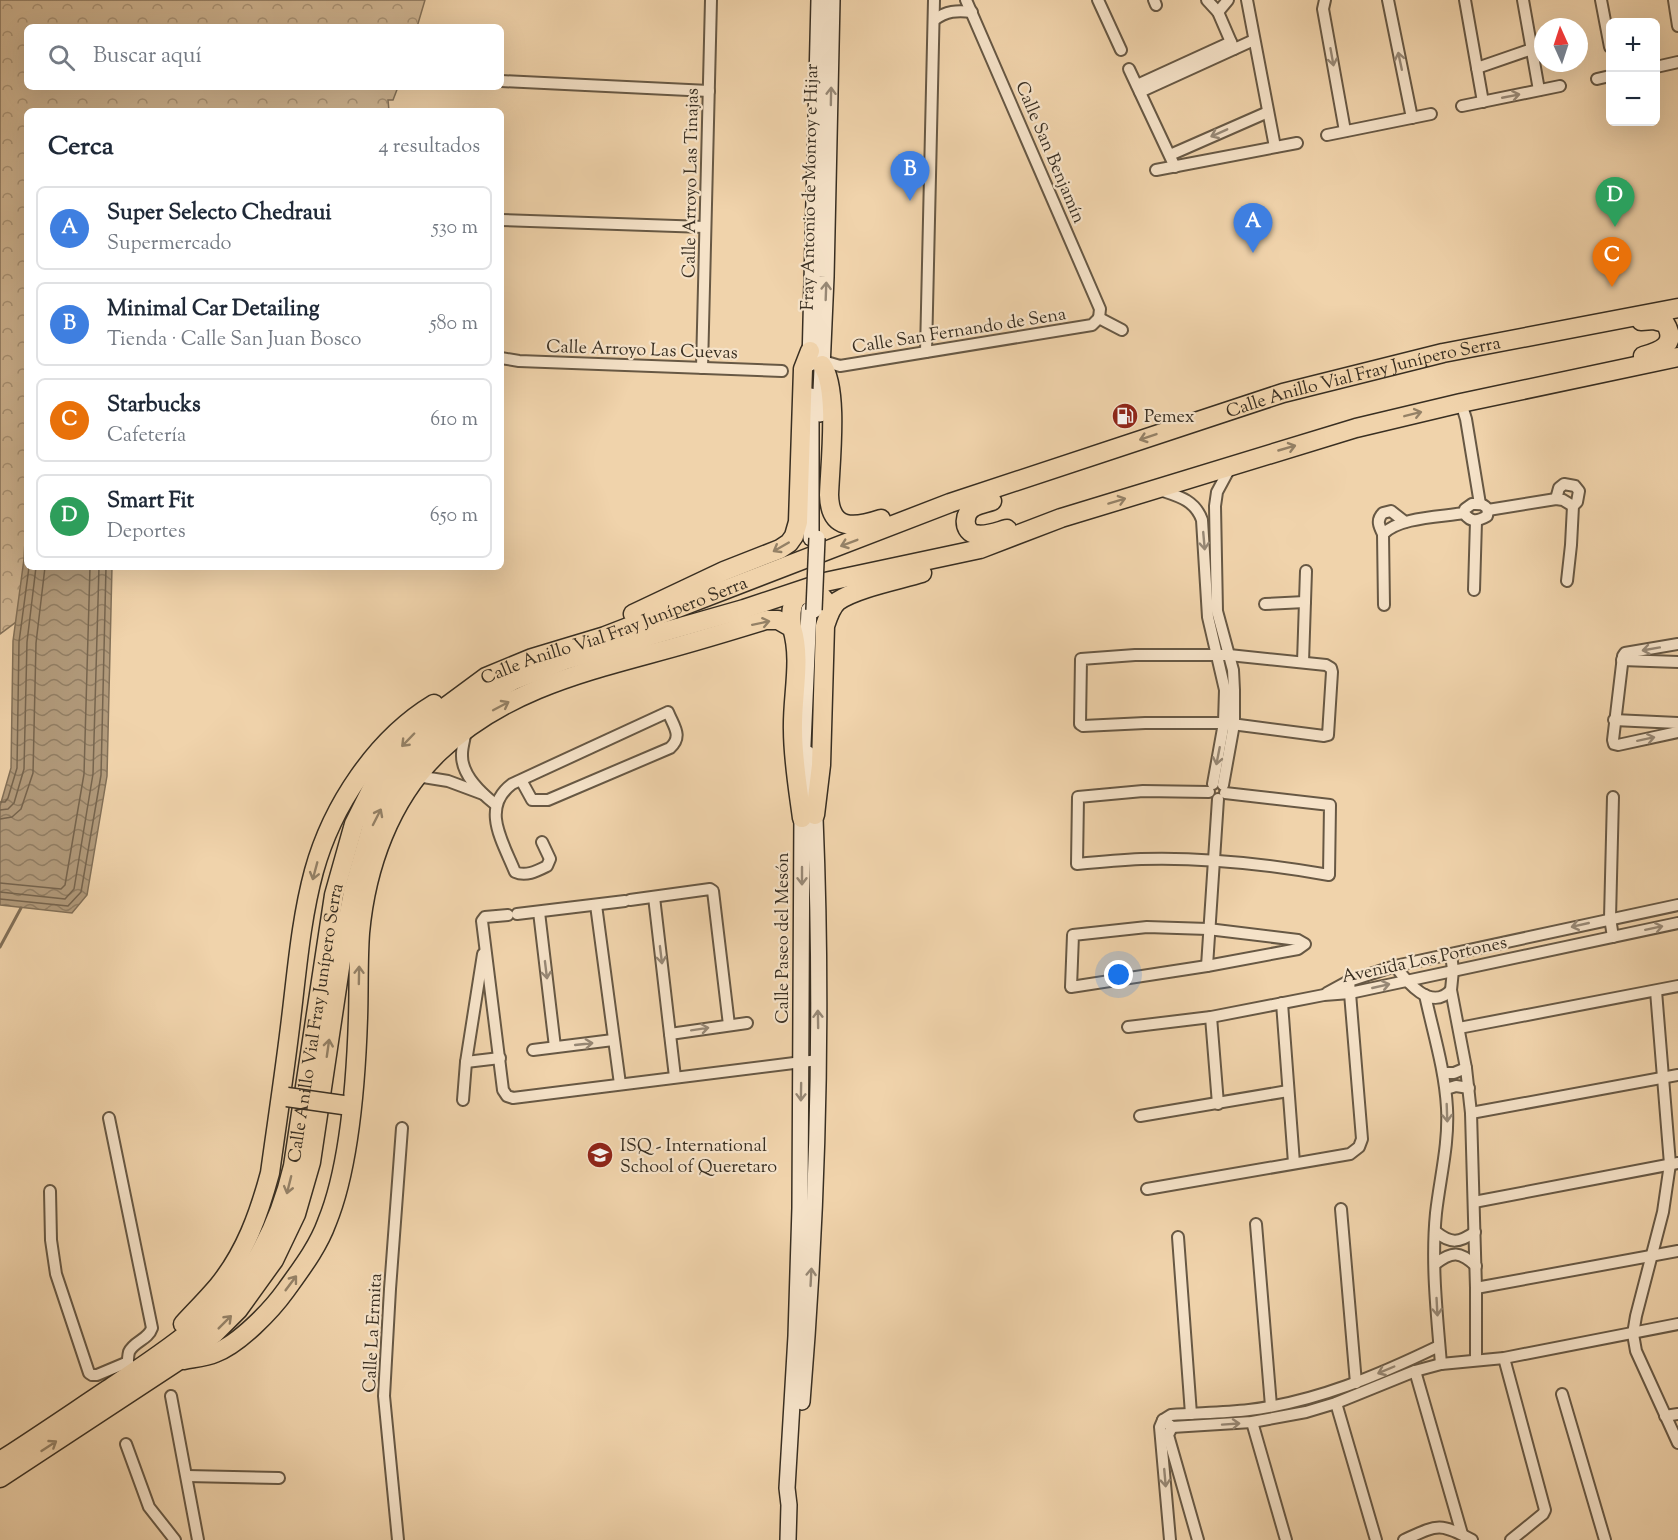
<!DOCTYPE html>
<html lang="es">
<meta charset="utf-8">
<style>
:root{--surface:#fff;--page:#f6f6f7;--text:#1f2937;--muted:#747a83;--line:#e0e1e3;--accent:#8f2418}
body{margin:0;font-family:"Sorts Mill Goudy",serif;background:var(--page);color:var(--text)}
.controls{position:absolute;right:18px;top:18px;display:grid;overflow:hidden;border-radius:9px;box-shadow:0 6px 24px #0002}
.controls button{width:54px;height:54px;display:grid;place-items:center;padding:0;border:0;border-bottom:2px solid var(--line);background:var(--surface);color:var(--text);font:30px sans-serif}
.compass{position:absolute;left:1534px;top:18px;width:54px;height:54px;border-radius:50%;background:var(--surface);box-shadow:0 6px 24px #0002;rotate:357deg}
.you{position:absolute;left:1119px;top:975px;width:21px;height:21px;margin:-15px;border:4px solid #fff;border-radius:50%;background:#1a73e8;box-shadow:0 0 0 9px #1a73e833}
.badge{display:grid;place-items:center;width:39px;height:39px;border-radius:50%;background:var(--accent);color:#fff;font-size:20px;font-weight:700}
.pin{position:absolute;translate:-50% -50px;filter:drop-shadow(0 2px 3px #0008)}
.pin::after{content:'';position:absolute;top:32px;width:21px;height:18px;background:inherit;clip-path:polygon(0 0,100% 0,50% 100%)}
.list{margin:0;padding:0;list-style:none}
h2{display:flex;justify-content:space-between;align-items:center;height:78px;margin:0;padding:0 24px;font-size:26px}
h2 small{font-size:20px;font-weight:400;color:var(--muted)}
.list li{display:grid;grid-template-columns:39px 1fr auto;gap:18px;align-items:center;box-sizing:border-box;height:84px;margin:0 12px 12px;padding:0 12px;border:2px solid var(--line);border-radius:9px}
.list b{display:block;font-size:22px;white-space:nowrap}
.list p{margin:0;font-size:20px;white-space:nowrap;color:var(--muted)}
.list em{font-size:20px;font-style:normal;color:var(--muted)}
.icon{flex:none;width:33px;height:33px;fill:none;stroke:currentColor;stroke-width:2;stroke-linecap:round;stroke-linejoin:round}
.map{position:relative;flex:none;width:1678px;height:1540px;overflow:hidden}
.search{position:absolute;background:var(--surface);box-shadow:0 6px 24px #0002;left:24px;top:24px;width:480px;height:66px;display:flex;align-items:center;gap:15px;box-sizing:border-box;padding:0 21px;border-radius:9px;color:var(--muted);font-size:22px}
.panel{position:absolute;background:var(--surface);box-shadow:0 6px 24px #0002;left:24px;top:108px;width:480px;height:462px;border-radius:9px}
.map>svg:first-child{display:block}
.park{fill:url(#park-crowns);stroke:#85735b;stroke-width:1.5}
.water{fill:url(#water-waves);stroke:#827058;stroke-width:1.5}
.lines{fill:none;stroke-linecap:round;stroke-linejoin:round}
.shore{stroke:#76654f;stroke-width:1.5}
.stream{stroke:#827058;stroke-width:3}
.minor-casing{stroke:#675844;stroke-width:14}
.secondary-casing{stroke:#392f22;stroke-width:18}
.trunk-casing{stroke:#392f22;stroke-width:21}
.minor{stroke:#f5e2c8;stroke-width:10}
.secondary{stroke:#f5e2c8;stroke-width:15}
.trunk{stroke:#f0d3ab;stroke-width:18}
.secondary-bridge-casing{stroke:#392f22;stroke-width:18;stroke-linecap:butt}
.trunk-bridge-casing{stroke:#392f22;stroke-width:21;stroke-linecap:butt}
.secondary-bridge{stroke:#f5e2c8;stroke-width:15}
.trunk-bridge{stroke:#f0d3ab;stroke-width:18}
.oneway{stroke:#978875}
.oneway2{stroke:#948166}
.labels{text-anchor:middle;stroke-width:4.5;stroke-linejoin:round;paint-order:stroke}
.street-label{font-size:18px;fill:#392f22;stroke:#f5e2c8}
.poi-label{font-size:18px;fill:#392f22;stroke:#f5e2c8;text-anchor:start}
</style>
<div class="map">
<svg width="1678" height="1540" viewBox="0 0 1678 1540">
<defs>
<pattern id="park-crowns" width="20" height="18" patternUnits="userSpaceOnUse" patternTransform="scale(1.5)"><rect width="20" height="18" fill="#d1b794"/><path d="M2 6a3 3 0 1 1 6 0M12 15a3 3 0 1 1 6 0" fill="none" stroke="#ab9578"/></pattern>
<pattern id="water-waves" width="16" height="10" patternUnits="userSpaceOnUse" patternTransform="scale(1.5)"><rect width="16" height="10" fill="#b29b7c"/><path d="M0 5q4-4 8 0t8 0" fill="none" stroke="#927f65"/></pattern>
</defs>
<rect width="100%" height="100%" fill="#f0d3ab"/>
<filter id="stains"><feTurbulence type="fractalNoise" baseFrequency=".00333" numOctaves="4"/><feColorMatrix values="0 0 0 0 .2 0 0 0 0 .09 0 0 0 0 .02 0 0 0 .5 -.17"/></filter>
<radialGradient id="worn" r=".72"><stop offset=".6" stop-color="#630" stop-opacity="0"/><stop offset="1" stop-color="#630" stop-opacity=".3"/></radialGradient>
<polygon class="park" points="0,0 425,0 417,27 27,27 27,87 398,87 393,100 388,100 389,111 27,111 27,567 90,567 0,634"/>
<polygon class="water" points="27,503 27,567 112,567 107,776 87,895 72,913 0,905 0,806 11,768 13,641 24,559"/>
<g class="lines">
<g class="shore">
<polyline points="0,802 5,802 8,798 17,768 19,642 29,567"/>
<polyline points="0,810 8,809 14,803 24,769 27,642 36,567"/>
<polyline points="0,819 12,817 21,809 33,773 36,643 45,567"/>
<polyline points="0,883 61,889 65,885 84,774 90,567"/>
<polyline points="0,892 65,899 74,889 93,774 99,567"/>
<polyline points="0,899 68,906 81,892 101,775 106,567"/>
</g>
<polyline class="stream" points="0,947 21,908"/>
<defs>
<g id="minor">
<polyline points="966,0 1100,309 1099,318"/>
<polyline points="1098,0 1121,50"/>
<polyline points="1154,0 1156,5"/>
<polyline points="1207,0 1218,12 1234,49"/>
<polyline points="1247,0 1275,147"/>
<polyline points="1325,0 1323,9 1345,131"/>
<polyline points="1388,0 1412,118"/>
<polyline points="1465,0 1483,102"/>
<polyline points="1523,0 1539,90"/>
<polyline points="1601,0 1610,47"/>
<polyline points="1674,0 1678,26"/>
<polyline points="1218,12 1228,0"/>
<path d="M934,20C946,11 957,10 972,12"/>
<polyline points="1656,67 1678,62"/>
<polyline points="1477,68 1532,49"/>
<polyline points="1129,69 1175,167"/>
<polyline points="1597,79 1610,76"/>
<polyline points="501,81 709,91"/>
<polyline points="1137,85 1231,42"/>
<polyline points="1140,92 1254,40"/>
<polyline points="1462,106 1560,86"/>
<polyline points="1327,135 1431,114"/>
<polyline points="1170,155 1268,112"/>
<polyline points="1156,170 1297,143"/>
<polyline points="501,220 705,227"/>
<polyline points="1099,318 1122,330"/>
<polyline points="926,352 934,0"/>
<polyline points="501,358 519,361 782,371"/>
<polyline points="823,361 840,366 1092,325 1099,318"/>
<polyline points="702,368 711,0"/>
<polyline points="1461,403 1466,419 1480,504"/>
<path d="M1160,490C1178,496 1195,500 1202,520L1208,617L1225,690L1224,723L1213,784"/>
<polyline points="1556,499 1559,488 1564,484 1575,486 1579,491 1577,502 1573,506 1571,545 1567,581"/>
<path d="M1472,504C1479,504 1484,503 1488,510L1487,516C1477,522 1470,522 1464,513L1465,509Z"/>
<polyline points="1488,510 1556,499 1563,500 1573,506"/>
<path d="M1383,534C1399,517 1441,517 1464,513"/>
<polyline points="1474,590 1476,521"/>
<polyline points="1265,604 1305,602"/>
<path d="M1384,605L1383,534C1379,526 1376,520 1383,513L1391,511L1405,522"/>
<polyline points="1678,644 1625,653 1623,656 1613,740 1614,744 1618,745 1678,732"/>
<polygon points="1135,655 1229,655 1326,665 1331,668 1332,672 1328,735 1324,736 1224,723 1145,723 1083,726 1080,724 1081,659"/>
<polyline points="1622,660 1678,662"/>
<polyline points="1303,662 1306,571"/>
<polyline points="1614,720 1678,723"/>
<path d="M466,730C465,738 462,746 462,754C461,774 481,793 495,804"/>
<polyline points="417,776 448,781 483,794"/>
<path d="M521,780L532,800H548L670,748C683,736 674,727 668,712L512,784C480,808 503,842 515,872C526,877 537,871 547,866L550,859L542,842"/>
<polyline points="1223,785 1234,724 1234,690 1233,670 1217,611 1215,506 1217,492 1231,466"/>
<path d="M1209,792L1143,791L1078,797L1077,864C1098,862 1120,860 1141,859C1204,857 1267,864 1329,875L1330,805L1225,793"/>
<polyline points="1613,797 1610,918 1613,937"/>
<polyline points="654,897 675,1077"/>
<polyline points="630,900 710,889 713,891 729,1025"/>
<polyline points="596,905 620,1084"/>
<polyline points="539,912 555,1047"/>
<polyline points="517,914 625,901"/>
<polyline points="508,915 485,917 482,921 503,1090 507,1096 513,1098 818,1060"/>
<polygon points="1147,927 1208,929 1298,940 1305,944 1298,949 1207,966 1071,987 1073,935"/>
<polyline points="1451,954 1453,970 1451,990 1466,1068 1471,1113 1476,1288 1476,1360"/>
<polyline points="1207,966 1218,799"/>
<path d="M1395,966C1407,982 1431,1012 1451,990"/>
<polyline points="1656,991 1670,1164 1663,1212 1636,1316 1633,1334 1636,1351 1678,1443"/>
<polyline points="1327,993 1349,981 1395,966 1678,905"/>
<path d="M1425,995C1433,1032 1445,1070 1447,1108C1449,1144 1440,1178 1436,1213C1431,1263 1437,1315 1441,1364"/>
<polyline points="1282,1003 1294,1163"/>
<polyline points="1211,1017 1218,1104"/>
<polyline points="1128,1027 1211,1017 1324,995 1350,993 1678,923"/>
<polyline points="1459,1028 1678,986"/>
<polyline points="670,1034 747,1023"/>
<polyline points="533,1050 613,1040"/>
<polyline points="466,1062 500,1058"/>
<polyline points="1443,1073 1454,1073 1466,1068"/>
<polyline points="1446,1089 1456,1086 1469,1088"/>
<polyline points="463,1100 466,1062 483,954"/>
<polyline points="1471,1113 1678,1075"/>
<polyline points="1140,1116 1288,1091"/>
<path d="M109,1118L152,1328C148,1340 134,1341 129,1352C127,1360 128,1369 128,1377"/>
<polyline points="1147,1189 1350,1154 1359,1147 1362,1139 1349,981"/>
<polyline points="50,1191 51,1240 56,1274 89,1373 92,1375 97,1375 128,1362"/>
<polyline points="1474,1202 1678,1163"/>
<polyline points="1341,1209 1356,1383"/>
<polyline points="1256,1224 1271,1406"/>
<path d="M1436,1232C1451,1244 1459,1243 1475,1232"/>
<polyline points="1178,1237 1191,1414"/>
<path d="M1435,1264C1452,1251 1460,1251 1476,1266"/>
<polyline points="1476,1288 1678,1251"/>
<polyline points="1504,1358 1545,1510 1543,1514 1511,1540"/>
<polyline points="1415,1371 1462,1534"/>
<polyline points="1562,1394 1605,1540"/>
<polyline points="171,1396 198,1540"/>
<polyline points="1336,1403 1376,1540"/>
<polyline points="1665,1416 1678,1414"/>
<polyline points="1163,1420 1172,1427 1252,1422 1306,1412 1336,1403 1415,1371 1441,1364 1504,1358 1678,1324"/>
<polyline points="1252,1422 1286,1540"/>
<polyline points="1172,1427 1168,1435 1198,1540"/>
<polyline points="126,1444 149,1507 175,1540"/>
<polyline points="187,1476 279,1478"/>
<polyline points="398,1540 384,1396 390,1289 402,1128"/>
<path d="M1170,1540L1160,1427L1163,1420L1171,1415C1197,1413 1223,1413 1249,1410C1316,1402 1379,1375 1439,1346"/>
<path d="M1404,1540C1437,1525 1439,1522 1472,1540"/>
</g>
<g id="secondary">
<polyline points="810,363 819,0"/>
<polyline points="811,396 811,538"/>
<polyline points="820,414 826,277 832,0"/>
<polyline points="802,767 809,610"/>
<path d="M802,1402C818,1208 823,1012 815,818C814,797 808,776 808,754"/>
<polyline points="788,1540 789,1505 787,1488 796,1336 800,1208 802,809"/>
</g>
<g id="trunk">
<path d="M1641,321L1654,320L1665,323C1678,344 1661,351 1643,356"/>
<path d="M822,365C839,388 830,464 829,495C830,531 854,528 881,519"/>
<path d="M992,501C986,503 979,504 974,507C964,512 962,530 974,534C985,537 996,532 1007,529"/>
<polyline points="633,614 724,571 780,549 789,543 794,536 798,522 803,369 810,351"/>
<path d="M792,628C791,619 790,608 795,600C801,592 819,591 825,600C827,604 828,610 829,614"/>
<path d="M815,815L821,765L825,626C828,617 831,607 838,601C857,588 899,580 922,573"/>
<path d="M183,1324C195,1311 207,1299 218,1286C245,1253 259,1214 270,1173C277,1122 285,1070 291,1019C297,970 301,919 314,871C332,806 376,739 434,704"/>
<path d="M184,1360C194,1358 206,1357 215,1353C239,1344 271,1311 286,1290C301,1269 318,1247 327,1222C350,1166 356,1079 358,1018C359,990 358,961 360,933C366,867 390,799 439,752C499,695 571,675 649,654C688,644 727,632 766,620H778L792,628C802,660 792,696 793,730C793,759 798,788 802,818"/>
<path id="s1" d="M0,1461C36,1438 71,1414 107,1390C158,1356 221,1316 254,1263C273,1232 285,1200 293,1166L334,895L354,824L373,786L384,769L400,748L440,711L486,677L532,658L605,636L950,503L1283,393L1443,353L1678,308"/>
<polyline points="0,1478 178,1361 215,1333 238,1310 274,1260 296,1214 311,1162 345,934 353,892 372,825 393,784 410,762 449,722 478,701 514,680 565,660 744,609 825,582 980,549 1061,518 1356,428 1461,403 1678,357"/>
</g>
</defs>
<use href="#minor" class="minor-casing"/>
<use href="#secondary" class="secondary-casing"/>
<use href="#trunk" class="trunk-casing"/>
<use href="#minor" class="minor"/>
<use href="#secondary" class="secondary"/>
<use href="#trunk" class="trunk"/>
<defs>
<polyline id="secondary-bridge" points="814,610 817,538"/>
<polyline id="trunk-bridge" points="287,1097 343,1105"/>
</defs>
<use href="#secondary-bridge" class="secondary-bridge-casing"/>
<use href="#trunk-bridge" class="trunk-bridge-casing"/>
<use href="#secondary-bridge" class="secondary-bridge"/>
<use href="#trunk-bridge" class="trunk-bridge"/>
</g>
<defs><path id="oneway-shaft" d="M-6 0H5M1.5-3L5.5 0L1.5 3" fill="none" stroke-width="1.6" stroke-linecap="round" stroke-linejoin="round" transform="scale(1.5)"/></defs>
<g class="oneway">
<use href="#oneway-shaft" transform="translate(1332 57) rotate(80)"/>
<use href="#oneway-shaft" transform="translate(1400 61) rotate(-102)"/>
<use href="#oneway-shaft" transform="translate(831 96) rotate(-89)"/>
<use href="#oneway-shaft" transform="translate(1511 96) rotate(-11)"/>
<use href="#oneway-shaft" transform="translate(1219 133) rotate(156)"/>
<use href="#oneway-shaft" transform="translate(826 291) rotate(-88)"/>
<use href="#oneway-shaft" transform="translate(1204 541) rotate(85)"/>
<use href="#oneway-shaft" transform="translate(1651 649) rotate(170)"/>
<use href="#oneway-shaft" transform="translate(1646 739) rotate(-12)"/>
<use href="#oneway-shaft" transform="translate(1218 756) rotate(101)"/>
<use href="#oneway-shaft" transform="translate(802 876) rotate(90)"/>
<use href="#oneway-shaft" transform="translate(1580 925) rotate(167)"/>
<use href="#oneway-shaft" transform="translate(1654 928) rotate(-12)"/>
<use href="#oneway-shaft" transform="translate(661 955) rotate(83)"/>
<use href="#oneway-shaft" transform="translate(546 970) rotate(83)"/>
<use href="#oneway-shaft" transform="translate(1381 986) rotate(-13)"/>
<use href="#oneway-shaft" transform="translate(818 1019) rotate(-91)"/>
<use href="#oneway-shaft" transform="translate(700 1029) rotate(-9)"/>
<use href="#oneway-shaft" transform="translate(584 1044) rotate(-6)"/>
<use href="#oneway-shaft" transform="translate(801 1092) rotate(91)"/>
<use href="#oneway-shaft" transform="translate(1447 1113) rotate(88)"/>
<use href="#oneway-shaft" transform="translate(811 1277) rotate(-87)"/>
<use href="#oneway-shaft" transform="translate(1437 1307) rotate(87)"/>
<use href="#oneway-shaft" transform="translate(1386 1370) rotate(157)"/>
<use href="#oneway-shaft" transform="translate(1231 1424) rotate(-4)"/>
<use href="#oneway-shaft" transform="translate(1165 1478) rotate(85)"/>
</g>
<g class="oneway2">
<use href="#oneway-shaft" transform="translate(1413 414) rotate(-14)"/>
<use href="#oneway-shaft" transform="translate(1148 437) rotate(161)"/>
<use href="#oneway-shaft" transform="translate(1287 448) rotate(-16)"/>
<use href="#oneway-shaft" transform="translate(1117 501) rotate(-17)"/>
<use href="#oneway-shaft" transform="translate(849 543) rotate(159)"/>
<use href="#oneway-shaft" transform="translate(781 547) rotate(150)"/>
<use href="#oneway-shaft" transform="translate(761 623) rotate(-12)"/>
<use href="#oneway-shaft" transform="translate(501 706) rotate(-28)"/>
<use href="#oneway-shaft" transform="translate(408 740) rotate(134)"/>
<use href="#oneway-shaft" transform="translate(377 817) rotate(-63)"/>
<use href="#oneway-shaft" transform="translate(315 871) rotate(105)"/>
<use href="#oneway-shaft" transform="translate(359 975) rotate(-89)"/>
<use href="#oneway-shaft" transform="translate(328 1048) rotate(-82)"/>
<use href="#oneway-shaft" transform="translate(289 1185) rotate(104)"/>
<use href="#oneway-shaft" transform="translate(291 1283) rotate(-53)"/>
<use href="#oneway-shaft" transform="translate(225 1322) rotate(-45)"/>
<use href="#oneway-shaft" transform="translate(49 1446) rotate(-33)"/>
</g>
<defs>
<symbol id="fuel-disc" viewBox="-11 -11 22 22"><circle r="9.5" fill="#8f2418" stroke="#f5e2c8"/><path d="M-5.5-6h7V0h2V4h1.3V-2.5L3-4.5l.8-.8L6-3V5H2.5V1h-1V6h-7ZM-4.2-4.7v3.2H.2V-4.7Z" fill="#fff"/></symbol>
<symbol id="school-disc" viewBox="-11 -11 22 22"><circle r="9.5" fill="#8f2418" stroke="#f5e2c8"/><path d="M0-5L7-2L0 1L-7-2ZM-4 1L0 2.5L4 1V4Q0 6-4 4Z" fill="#fff"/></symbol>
</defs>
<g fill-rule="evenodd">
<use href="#fuel-disc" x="1110" y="401" width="30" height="30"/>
<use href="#school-disc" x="585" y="1140" width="30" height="30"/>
</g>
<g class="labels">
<g class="street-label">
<text transform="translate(1051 152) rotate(67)" y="6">Calle San Benjamín</text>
<text transform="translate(690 183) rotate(-89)" y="6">Calle Arroyo Las Tinajas</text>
<text transform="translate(809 187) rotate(-89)" y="6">Fray Antonio de Monroy e Hijar</text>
<text transform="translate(959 330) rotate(-9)" y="6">Calle San Fernando de Sena</text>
<text transform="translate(642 349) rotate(2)" y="6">Calle Arroyo Las Cuevas</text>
<text dy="6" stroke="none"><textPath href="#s1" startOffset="1906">Calle Anillo Vial Fray Junípero Serra</textPath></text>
<text dy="6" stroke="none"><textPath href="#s1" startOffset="1114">Calle Anillo Vial Fray Junípero Serra</textPath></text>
<text transform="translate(782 938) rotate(-90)" y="6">Calle Paseo del Mesón</text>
<text transform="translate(1424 959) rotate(-12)" y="6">Avenida Los Portones</text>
<text dy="6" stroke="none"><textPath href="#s1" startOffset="574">Calle Anillo Vial Fray Junípero Serra</textPath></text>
<text transform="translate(372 1333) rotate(-87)" y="6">Calle La Ermita</text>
</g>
<g class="poi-label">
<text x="1144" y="422">Pemex</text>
<text x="620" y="1151">ISQ - International<tspan x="620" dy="21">School of Queretaro</tspan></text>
</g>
</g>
<rect width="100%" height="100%" filter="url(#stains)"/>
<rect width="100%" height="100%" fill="url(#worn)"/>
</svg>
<div class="controls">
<button>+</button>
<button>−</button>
</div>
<svg class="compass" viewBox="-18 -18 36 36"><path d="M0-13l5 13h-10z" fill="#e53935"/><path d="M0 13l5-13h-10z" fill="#747a83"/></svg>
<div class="you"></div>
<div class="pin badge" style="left:1253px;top:253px;background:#3f7fe0">A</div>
<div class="pin badge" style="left:910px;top:201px;background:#3f7fe0">B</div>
<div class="pin badge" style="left:1612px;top:287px;background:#e8710a">C</div>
<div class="pin badge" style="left:1615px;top:227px;background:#2e9e5b">D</div>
<div class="search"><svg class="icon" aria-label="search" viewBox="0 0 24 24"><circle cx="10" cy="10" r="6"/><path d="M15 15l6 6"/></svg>Buscar aquí</div>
<section class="panel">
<h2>Cerca<small>4 resultados</small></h2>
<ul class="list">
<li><span class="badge" style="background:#3f7fe0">A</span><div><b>Super Selecto Chedraui</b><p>Supermercado</p></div><em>530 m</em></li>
<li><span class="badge" style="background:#3f7fe0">B</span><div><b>Minimal Car Detailing</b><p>Tienda · Calle San Juan Bosco</p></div><em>580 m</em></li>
<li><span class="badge" style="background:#e8710a">C</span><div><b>Starbucks</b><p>Cafetería</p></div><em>610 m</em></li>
<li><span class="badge" style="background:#2e9e5b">D</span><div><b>Smart Fit</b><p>Deportes</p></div><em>650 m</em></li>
</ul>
</section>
</div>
